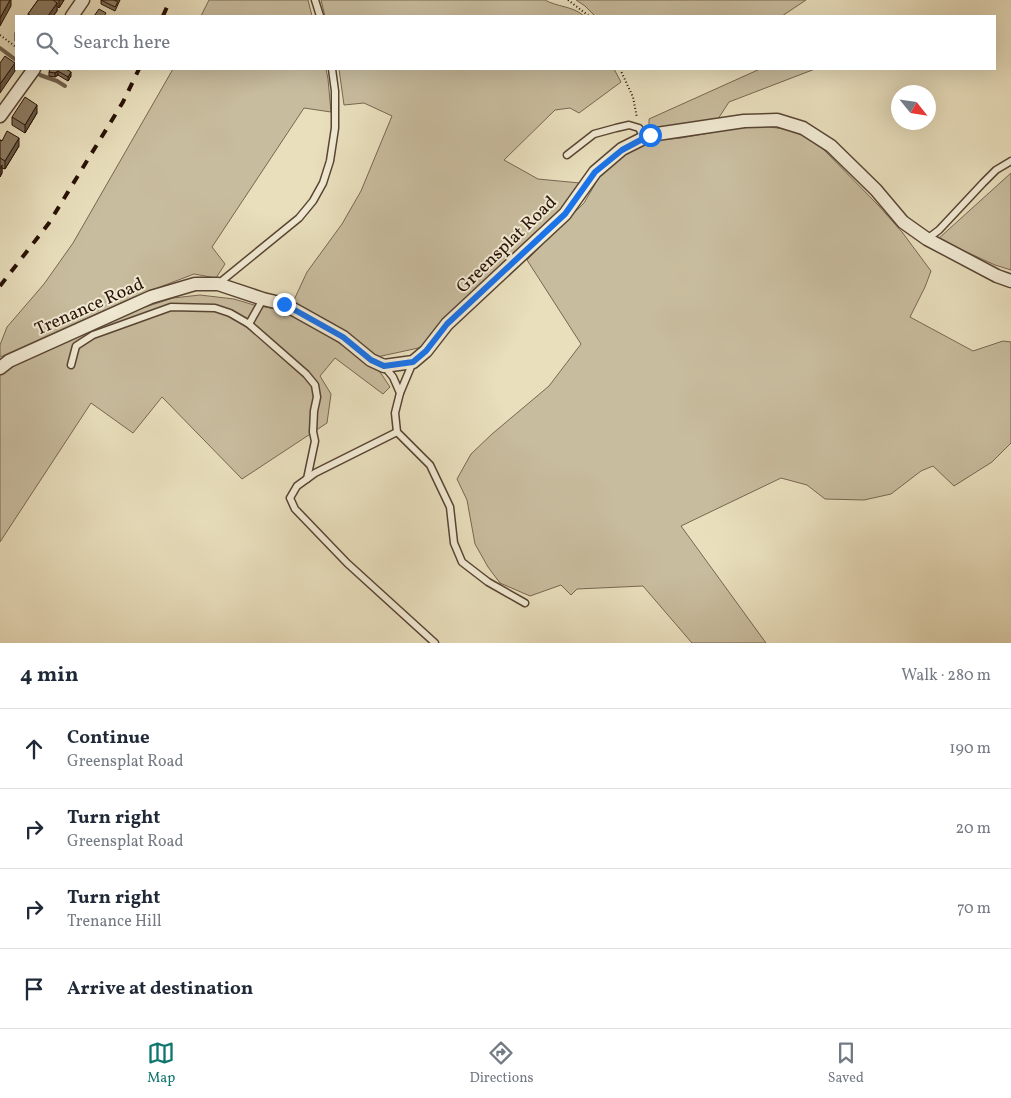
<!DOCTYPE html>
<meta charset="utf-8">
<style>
:root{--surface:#fff;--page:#f6f6f7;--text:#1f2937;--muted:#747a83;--line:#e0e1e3;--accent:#0f766e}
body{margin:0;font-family:Vollkorn,serif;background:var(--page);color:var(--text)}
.compass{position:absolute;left:891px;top:85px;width:45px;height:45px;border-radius:50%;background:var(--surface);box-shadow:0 5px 20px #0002;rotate:120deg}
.stop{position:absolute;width:15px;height:15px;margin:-11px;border:4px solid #1a73e8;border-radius:50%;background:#fff}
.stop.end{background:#1a73e8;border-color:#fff;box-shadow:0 1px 5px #0008}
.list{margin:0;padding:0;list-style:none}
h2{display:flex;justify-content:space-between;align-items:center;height:65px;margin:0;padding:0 20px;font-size:21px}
h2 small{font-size:16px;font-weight:400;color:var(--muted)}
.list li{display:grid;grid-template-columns:32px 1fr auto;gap:15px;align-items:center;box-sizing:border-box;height:80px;padding:0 20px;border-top:1px solid var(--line)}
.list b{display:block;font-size:19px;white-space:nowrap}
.list p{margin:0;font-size:16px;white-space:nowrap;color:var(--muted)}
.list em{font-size:16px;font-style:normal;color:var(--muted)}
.icon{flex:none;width:28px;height:28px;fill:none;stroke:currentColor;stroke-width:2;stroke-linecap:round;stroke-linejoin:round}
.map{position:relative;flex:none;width:1011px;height:643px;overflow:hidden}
.search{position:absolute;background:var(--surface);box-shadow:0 5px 20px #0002;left:15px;right:15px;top:15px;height:55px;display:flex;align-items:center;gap:12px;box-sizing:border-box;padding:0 18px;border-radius:0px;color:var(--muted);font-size:19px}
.sheet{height:385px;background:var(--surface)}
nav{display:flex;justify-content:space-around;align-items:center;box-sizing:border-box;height:70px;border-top:1px solid var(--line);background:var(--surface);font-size:14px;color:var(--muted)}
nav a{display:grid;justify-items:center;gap:2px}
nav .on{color:var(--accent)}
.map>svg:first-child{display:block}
.green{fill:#c8bc9e;stroke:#786651}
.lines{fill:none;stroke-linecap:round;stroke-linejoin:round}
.stream{stroke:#74624d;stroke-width:4}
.lane-casing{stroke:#584432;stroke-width:9}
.street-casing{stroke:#584432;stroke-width:15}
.path{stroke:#281004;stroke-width:2;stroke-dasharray:1 2.5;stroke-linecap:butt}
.lane{stroke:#f1ead4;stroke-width:6}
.street{stroke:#f1ead4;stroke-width:12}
.rail{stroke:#281004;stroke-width:4;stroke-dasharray:9 9;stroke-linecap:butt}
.wall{fill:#786b56;stroke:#281004}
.shaded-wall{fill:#625746;stroke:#281004}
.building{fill:#8c7c64;stroke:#281004}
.route{stroke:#1a73e8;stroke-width:6}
.labels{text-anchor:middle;stroke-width:4;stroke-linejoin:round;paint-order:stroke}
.street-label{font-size:18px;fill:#281004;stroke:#f1ead4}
</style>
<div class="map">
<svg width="1011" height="643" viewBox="0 0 1011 643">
<rect width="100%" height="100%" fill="#e9dfbd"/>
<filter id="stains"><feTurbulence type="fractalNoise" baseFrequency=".004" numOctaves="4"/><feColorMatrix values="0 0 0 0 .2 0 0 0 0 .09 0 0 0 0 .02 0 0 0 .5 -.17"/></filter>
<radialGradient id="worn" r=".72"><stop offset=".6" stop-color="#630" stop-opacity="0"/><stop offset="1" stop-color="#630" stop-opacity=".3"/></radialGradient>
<g class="green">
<polygon points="209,0 308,0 312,16 201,16"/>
<path d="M321,0H545C557,7 573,6 584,16H325Z"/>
<polygon points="576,0 806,0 782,16 595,16 585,6"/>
<polygon points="173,69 326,69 328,79 331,112 304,108 212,247 225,264 216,278 194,274 134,297 0,357 0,345 7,327 44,284 73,243"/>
<polygon points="339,69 614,69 621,82 579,113 570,108 555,110 504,160 538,179 580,183 569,201 473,291 433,331 423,347 377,357 334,324 293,302 307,272 342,224 361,191 392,116 364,103 344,105"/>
<polygon points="760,69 815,69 729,102 718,119 649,132 649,119"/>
<polygon points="762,126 785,129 807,137 823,149 878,205 902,232 931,271 925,287 910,317 973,351 1003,341 1011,342 1011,443 992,462 954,486 933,466 921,471 891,494 864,500 825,499 807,485 781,478 681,526 766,643 692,643 643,586 577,589 571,595 561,585 530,596 500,583 488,567 475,544 467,500 457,479 471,454 492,434 549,386 581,344 527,260 584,203 601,174 625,155 648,141 681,138 731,129"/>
<polygon points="1011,173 1011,270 995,265 938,239"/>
<polygon points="200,295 234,299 254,305 287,311 329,336 380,372 390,387 383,394 335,358 320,376 331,394 327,423 242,479 162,397 133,433 91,403 0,542 0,375 16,363 67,342 136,310 173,298"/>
</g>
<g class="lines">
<g class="stream">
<polyline points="0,48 16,60"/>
<polyline points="40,75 57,81 65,86"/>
</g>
<defs>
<g id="lane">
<polyline points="315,0 320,16"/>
<polyline points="567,155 594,134 616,128 629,125 639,128 644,138"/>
<polyline points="927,239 939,230 983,183 996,170 1011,161"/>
<polyline points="218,284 299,218 313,201 323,183 330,161 335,128 335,91 332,69"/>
<polyline points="249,324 263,299"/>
<polyline points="71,365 76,346 93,335 171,307 215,308 230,313 249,324 306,374 315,385 317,397 314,411 313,432 315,441 307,479"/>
<polyline points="384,366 393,377 400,393 395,413 397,432 430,465 450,507 454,543 462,562 488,582 525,603"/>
<polyline points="400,393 413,362"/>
<polyline points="397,432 315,473 297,486 290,498 295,509 347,563 435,643"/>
</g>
<g id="street">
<polyline points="72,16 83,0"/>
<polyline points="0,116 34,69"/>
<polyline points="0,368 9,361 151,297 195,284 218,284 263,299 284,304 343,337 371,360 384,366 413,362 426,351 447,324 565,214 595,172 622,149 650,135 744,121 777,120 803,128 831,146 876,190 903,222 927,239 997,276 1011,281"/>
</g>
</defs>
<use href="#lane" class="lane-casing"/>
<use href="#street" class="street-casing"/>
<g class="path">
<polyline points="568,0 589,16"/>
<polyline points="0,35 16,47"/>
<polyline points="620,69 633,97 637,118"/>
</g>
<use href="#lane" class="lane"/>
<use href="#street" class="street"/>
<g class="rail">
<polyline points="163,16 170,0"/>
<polyline points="0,286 49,223 123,102 139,69"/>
</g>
</g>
<g class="wall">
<polygon points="38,0 64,0 59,8 57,6 57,11 53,16 28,16 28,14"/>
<polygon points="101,0 120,0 115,11 101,4"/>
<polygon points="16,30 16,41 15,41 15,33"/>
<polygon points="66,69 71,76 68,81 58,75 55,77 49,76 49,72"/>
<polygon points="37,113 25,133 12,125 12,117"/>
<polygon points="0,140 19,146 5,169 2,168 2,173 0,177"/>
</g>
<g class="shaded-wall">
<polygon points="10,0 11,0 11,6 0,26 0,18"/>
<polygon points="59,0 64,0 59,8"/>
<polygon points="57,3 57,11 53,16 48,16"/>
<polygon points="15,63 15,71 0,93 0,84"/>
<polygon points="58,71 58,75 55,77 55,73"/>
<polygon points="71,72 71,76 68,81 68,77"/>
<polygon points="37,105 37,113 25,133 25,125"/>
<polygon points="19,138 19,146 5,169 5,161"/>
<polygon points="2,165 2,173 0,177 0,169"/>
</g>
<g class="building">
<polygon points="0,0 10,0 0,18"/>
<polygon points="38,0 53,0 57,3 48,16 31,16 28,14"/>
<polygon points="101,0 114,0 118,2 115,7"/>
<polygon points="99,9 106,13 104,16 94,16"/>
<polygon points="5,56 15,63 0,84 0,63"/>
<polygon points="50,69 66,69 71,72 68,77 58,71 55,73 49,72"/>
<polygon points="25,97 37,105 25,125 12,117"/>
<polygon points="7,131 19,138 5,161 0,158 0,140 2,141"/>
</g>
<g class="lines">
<polyline class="route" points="284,304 343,337 371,360 384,366 413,362 426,351 447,324 565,214 595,172 622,150 650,135"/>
</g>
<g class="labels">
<g class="street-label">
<text transform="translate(506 244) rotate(-44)" y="6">Greensplat Road</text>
<text transform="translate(89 306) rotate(-24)" y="6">Trenance Road</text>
</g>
</g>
<rect width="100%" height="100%" filter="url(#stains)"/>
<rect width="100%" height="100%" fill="url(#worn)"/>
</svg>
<svg class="compass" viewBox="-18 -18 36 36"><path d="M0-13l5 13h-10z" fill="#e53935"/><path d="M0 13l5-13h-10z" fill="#747a83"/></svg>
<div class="stop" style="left:650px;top:135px"></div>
<div class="stop end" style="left:284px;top:304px"></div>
<div class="search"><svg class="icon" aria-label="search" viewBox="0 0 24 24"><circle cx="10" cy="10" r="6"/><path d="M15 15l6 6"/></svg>Search here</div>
</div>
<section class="sheet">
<h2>4 min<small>Walk · 280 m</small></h2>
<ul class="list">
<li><svg class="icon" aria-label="ahead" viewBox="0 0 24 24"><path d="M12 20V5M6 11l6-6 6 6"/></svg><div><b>Continue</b><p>Greensplat Road</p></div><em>190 m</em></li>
<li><svg class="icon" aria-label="right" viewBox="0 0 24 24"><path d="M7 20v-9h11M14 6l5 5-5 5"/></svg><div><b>Turn right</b><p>Greensplat Road</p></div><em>20 m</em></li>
<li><svg class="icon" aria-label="right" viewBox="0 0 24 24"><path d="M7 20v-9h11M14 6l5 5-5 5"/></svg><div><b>Turn right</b><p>Trenance Hill</p></div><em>70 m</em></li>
<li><svg class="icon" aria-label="arrive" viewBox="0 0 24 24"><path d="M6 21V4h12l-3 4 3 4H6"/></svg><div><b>Arrive at destination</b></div></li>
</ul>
</section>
<nav>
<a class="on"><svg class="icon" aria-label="map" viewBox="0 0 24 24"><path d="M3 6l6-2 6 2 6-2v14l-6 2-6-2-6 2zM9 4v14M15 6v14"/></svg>Map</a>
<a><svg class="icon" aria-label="directions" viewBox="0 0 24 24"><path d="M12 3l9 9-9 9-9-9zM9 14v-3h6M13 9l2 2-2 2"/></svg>Directions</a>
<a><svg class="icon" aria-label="saved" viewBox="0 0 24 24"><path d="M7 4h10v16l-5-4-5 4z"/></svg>Saved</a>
</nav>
